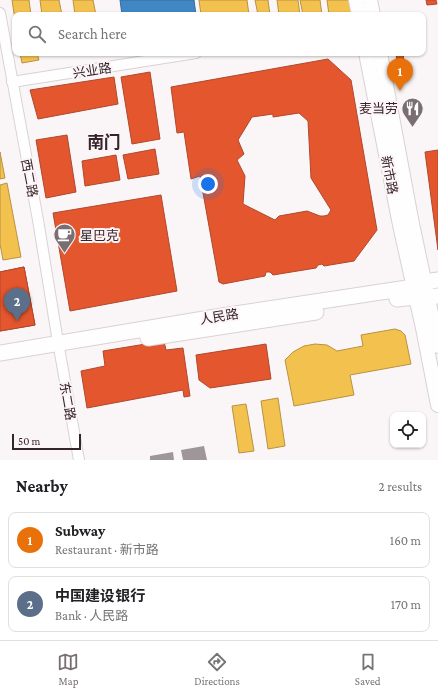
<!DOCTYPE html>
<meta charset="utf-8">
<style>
:root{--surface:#fff;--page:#f2f2f2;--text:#202124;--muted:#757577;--line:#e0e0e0;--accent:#796e72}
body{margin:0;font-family:"Crimson Pro","Noto Sans SC",serif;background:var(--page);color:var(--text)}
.controls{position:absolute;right:12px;bottom:12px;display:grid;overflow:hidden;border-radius:8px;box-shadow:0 1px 3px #0004}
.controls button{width:36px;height:36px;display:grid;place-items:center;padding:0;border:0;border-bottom:1px solid var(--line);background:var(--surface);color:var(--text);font:20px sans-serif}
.scale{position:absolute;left:12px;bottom:10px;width:69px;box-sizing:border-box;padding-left:4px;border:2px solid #34252a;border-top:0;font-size:11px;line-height:14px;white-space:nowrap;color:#34252a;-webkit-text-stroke:3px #fcf4f7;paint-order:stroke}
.you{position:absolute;left:208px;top:184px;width:14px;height:14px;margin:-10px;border:3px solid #fff;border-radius:50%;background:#1a73e8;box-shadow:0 0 0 6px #1a73e833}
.badge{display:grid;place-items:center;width:26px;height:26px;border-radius:50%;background:var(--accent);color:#fff;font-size:13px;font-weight:700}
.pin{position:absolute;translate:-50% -33px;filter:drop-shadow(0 1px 2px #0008)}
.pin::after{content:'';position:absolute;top:21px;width:14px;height:12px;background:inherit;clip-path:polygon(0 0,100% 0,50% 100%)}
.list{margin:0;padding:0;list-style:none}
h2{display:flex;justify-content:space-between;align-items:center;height:52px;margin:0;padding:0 16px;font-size:17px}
h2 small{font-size:13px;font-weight:400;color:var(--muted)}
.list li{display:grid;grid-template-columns:26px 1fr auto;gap:12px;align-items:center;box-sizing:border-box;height:56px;margin:0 8px 8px;padding:0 8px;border:1px solid var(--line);border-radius:8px}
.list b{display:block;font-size:15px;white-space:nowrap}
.list p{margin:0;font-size:13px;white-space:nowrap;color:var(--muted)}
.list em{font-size:13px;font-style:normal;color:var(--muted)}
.icon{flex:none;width:22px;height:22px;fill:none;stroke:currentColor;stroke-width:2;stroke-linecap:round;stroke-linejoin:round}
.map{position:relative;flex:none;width:438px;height:460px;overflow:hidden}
.search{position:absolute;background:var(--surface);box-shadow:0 1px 3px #0004;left:12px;right:12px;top:12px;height:44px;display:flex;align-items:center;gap:10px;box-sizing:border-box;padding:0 14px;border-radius:8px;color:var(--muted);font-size:15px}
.sheet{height:180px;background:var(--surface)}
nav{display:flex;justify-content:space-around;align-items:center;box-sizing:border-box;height:56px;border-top:1px solid var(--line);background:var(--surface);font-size:11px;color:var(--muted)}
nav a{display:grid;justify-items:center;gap:2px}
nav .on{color:var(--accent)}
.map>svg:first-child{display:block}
.homes{fill:#f2c14e;stroke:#b99243}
.shops{fill:#e4572e;stroke:#af482d;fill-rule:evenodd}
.schools{fill:#3f88c5;stroke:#3c6a96}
.building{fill:#9e9698}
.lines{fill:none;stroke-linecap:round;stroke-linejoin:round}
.minor-casing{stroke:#dad1d4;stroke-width:12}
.secondary-casing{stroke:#dad1d4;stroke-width:16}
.primary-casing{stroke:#dad1d4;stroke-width:17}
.minor{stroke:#fefefe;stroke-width:10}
.secondary{stroke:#fefefe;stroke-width:14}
.primary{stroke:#fefefe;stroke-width:15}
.labels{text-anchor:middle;stroke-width:4;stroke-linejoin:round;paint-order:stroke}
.street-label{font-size:13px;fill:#34252a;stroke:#fcf4f7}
.poi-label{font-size:13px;fill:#34252a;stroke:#fcf4f7;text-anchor:end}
.district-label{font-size:17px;font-weight:bold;fill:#34252a;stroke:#fcf4f7}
</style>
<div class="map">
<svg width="438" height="460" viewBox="0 0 438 460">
<rect width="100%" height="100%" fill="#faf6f8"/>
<g class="homes">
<polygon points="12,0 29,0 31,15 15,15 15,20"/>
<polygon points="40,0 59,0 62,15 42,15"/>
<polygon points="73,0 93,0 96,15 75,15"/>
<polygon points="199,0 247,0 249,15 201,15"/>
<polygon points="255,0 268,0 270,15 258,15"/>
<polygon points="277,0 298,0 300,15 279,15"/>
<polygon points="300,0 320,0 322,15 303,15"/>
<polygon points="327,0 350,0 353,15 329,15"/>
<polygon points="20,53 37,53 39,60 22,63"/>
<polygon points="0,152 5,178 0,179"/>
<polygon points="7,183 21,257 3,260 0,244 0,185"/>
<polygon points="395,329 401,331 405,335 411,364 350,375 354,395 294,406 285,360 293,352 304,346 315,344 327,345 337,351 363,346 361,335"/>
<polygon points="278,398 285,446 268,449 261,401"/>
<polygon points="246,404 254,451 239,453 232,406"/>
</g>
<g class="shops">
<polygon points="426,0 436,0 437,4 427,5"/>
<polygon points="396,53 403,53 404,62 397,63"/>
<path d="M328,59L351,80L377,230L354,261L324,266L322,264L318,265L316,268L273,275L270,272H266L265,276L223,284L219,282L200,176L191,179L184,132L177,133L171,87ZM299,113L308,121L311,178L331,210L328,215L324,216H320L307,211L279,216L275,220L243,204L245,176L237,160L244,154L238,140L252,117L273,114V117Z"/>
<polygon points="150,72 160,139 132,144 121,77"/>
<polygon points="114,77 118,104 38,119 30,90"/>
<polygon points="67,135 76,192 46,198 36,140"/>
<polygon points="155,149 159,174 128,179 123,155"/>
<polygon points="438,150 438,250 425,152"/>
<polygon points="116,155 120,180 85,186 82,161"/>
<polygon points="161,195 177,291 70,311 53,213"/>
<polygon points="24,267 35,325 0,331 0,272"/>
<polygon points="24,267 35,325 0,331 0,272"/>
<polygon points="164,341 166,350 183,348 190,396 184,397 183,390 87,408 81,371 105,366 103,351"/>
<polygon points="266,344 271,379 210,388 199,380 196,355"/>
</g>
<polygon class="schools" points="120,0 194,0 196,15 122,15"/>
<g class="building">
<polygon points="204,446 207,460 183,460 181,450"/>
<polygon points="173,452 174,460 150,460 150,456"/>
</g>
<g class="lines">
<defs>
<g id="minor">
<polyline points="0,13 38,220 58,342 79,460"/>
<polyline points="12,82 196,53"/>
</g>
<g id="secondary">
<polyline points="356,0 359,15"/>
<polyline points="370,0 373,15"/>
<polyline points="366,53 400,225 423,328 438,405"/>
<polyline points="380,53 412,224 438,346"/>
</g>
<g id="primary">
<path d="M397,299C411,297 424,298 438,296"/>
<polyline points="148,338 316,312"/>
<polyline points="0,353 222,316 414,287 425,282 438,280"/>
</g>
</defs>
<use href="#minor" class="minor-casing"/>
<use href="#secondary" class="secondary-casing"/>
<use href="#primary" class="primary-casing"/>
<use href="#minor" class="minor"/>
<use href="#secondary" class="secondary"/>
<use href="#primary" class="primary"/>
</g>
<defs>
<symbol id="restaurant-pin" viewBox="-11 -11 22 30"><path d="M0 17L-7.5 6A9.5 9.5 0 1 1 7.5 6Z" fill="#796e72" stroke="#fcf4f7"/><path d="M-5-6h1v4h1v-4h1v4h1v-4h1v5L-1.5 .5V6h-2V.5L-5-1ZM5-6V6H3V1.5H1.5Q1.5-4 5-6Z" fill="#fff"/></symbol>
<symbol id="cafe-pin" viewBox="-11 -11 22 30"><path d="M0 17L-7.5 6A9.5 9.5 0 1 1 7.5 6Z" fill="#796e72" stroke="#fcf4f7"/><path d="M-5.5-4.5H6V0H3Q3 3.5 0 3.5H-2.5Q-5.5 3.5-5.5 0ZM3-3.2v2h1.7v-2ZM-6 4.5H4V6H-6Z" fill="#fff"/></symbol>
</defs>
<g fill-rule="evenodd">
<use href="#restaurant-pin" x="400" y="96" width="25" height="34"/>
<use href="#cafe-pin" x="52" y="222" width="25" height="34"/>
</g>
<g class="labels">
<g class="street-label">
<text transform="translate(92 70) rotate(-9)" y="5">兴业路</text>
<text transform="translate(390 175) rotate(79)" y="5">新市路</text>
<text transform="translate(30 178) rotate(79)" y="5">西二路</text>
<text transform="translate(219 316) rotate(-9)" y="5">人民路</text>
<text transform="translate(68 401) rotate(80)" y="5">东二路</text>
</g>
<g class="poi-label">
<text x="398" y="113">麦当劳</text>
<text x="80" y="240" text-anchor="start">星巴克</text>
</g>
<g class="district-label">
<text x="104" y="148">南门</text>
</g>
</g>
</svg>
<div class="controls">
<button><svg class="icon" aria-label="locate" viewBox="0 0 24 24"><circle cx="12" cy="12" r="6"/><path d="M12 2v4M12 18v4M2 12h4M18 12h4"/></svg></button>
</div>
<div class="scale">50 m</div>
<div class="you"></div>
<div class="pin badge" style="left:400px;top:91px;background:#e8710a">1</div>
<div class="pin badge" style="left:17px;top:321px;background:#5c6f8a">2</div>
<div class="search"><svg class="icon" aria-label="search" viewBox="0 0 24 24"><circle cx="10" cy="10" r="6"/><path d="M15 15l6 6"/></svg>Search here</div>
</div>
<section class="sheet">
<h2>Nearby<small>2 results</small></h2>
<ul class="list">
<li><span class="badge" style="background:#e8710a">1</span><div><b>Subway</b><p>Restaurant · 新市路</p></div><em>160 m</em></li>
<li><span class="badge" style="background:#5c6f8a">2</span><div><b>中国建设银行</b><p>Bank · 人民路</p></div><em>170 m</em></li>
</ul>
</section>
<nav>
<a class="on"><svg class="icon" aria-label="map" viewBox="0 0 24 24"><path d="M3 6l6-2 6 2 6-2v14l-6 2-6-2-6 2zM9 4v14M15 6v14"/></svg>Map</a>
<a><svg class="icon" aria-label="directions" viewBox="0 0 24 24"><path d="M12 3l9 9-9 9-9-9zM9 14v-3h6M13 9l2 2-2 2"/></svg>Directions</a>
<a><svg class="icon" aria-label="saved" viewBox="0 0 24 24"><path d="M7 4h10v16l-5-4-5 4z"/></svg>Saved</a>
</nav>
